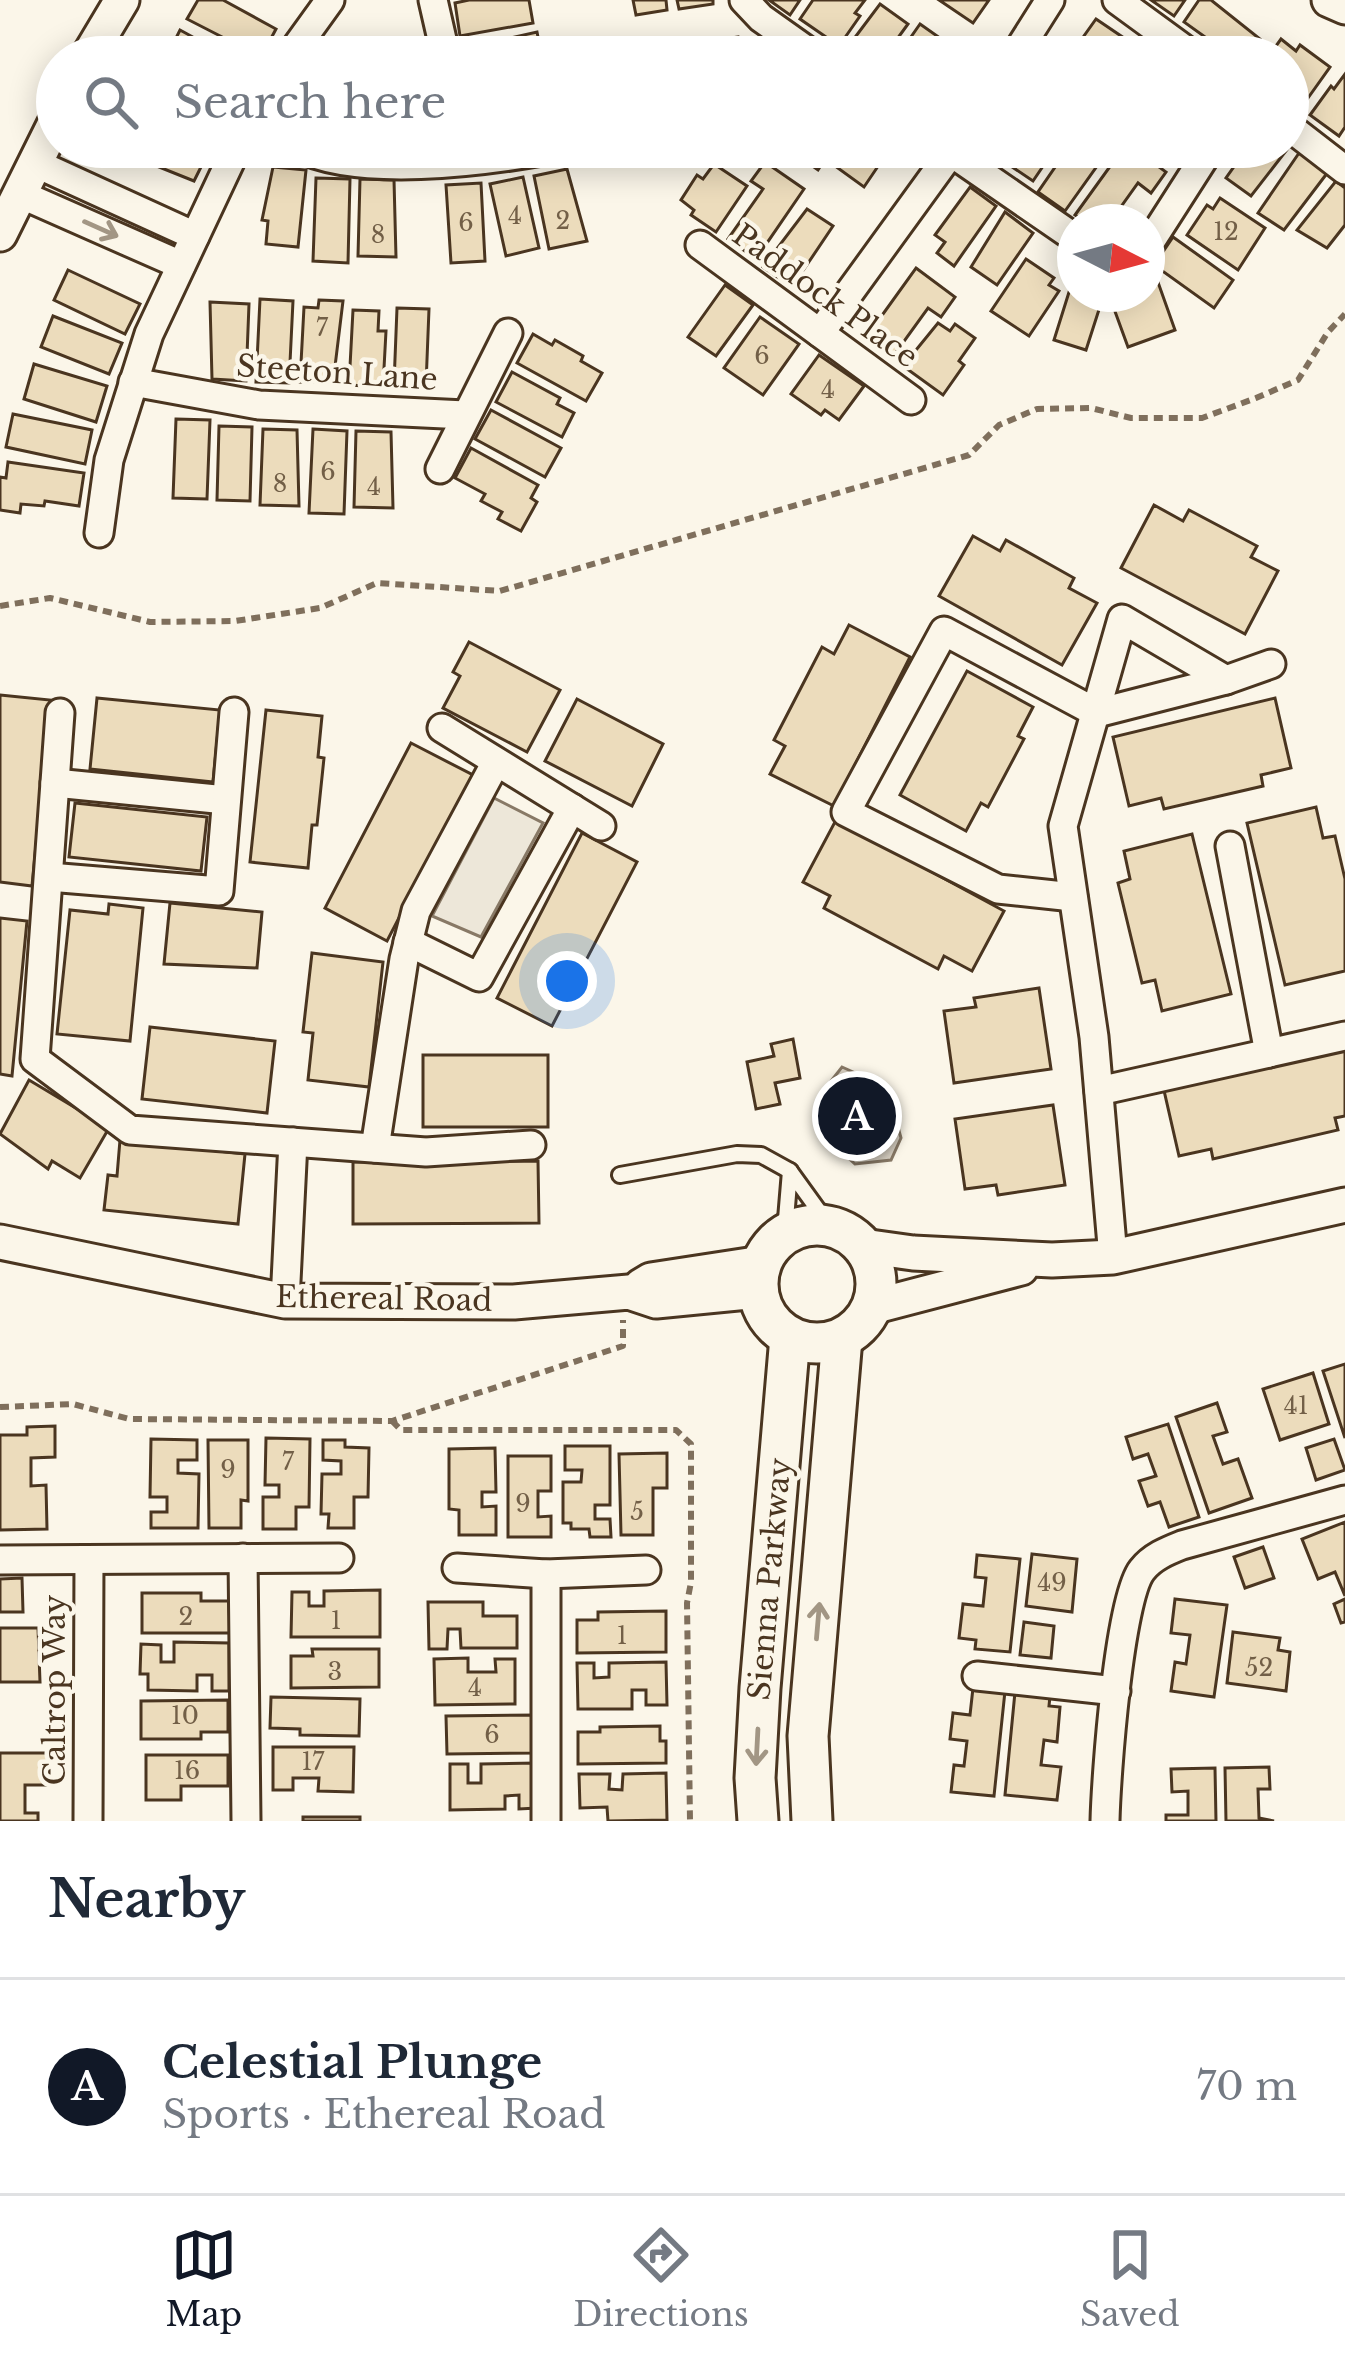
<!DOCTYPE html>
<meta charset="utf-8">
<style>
:root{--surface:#fff;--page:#f6f6f7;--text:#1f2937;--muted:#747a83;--line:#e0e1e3;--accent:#111827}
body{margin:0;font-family:"Libre Baskerville",serif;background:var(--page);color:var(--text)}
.compass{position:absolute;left:1057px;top:204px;width:108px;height:108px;border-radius:50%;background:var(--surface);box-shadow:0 6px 30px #0003;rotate:96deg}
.you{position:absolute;left:567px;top:981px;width:42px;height:42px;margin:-30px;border:9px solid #fff;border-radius:50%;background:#1a73e8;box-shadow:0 0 0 18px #1a73e833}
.badge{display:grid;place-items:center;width:78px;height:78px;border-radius:50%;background:var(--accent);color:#fff;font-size:39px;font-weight:700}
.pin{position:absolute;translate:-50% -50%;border:6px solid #fff;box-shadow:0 3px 12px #0006}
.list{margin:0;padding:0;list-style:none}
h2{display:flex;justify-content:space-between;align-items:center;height:156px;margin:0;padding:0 48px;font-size:51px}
h2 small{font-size:39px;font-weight:400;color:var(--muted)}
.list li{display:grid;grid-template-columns:78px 1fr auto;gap:36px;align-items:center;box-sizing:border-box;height:216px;padding:0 48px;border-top:3px solid var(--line)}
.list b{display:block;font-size:45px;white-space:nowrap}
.list p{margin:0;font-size:39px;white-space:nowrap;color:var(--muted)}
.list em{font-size:39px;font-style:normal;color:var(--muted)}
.icon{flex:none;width:66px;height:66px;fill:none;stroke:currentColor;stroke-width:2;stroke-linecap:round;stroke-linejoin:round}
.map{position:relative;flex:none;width:1345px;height:1821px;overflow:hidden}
.search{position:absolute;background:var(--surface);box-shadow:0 6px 30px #0003;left:36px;right:36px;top:36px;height:132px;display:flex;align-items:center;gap:30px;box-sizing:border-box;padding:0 42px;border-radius:66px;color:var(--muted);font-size:45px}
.sheet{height:372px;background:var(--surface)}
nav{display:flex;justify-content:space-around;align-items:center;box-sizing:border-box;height:168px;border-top:3px solid var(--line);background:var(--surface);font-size:33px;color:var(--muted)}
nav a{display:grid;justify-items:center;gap:6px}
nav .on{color:var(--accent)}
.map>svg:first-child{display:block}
.parking{fill:#ede7d9;stroke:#887966;stroke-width:3}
.water{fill:#dcd4c6;stroke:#887966;stroke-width:3}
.building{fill:#ecdcbc;stroke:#4a3520;stroke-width:3}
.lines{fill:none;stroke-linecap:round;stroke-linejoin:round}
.service-casing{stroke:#4a3520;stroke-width:20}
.minor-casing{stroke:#4a3520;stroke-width:33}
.tertiary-casing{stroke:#4a3520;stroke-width:39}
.secondary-casing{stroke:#4a3520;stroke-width:45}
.path{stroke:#7f6f5c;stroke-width:6;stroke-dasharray:9 6;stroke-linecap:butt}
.service{stroke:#fbf6e9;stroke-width:14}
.minor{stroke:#fbf6e9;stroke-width:27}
.tertiary{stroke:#fbf6e9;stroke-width:33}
.secondary{stroke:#fbf6e9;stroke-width:39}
.oneway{stroke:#a29684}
.labels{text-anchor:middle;stroke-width:9;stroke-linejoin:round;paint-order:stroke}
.number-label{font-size:24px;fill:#725f47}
.street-label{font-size:30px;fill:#4a3520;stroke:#fbf6e9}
</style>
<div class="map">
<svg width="1345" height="1821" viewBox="0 0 1345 1821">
<rect width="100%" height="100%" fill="#fbf6e9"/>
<polygon class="parking" points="494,798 543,823 481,937 432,916"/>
<polygon class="water" points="842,1067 862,1076 872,1112 896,1120 901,1138 891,1160 855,1164 834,1145 824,1090"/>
<g class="building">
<polygon points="198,0 223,0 276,29 261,57 187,19"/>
<polygon points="469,0 529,0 533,23 460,36 455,3"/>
<polygon points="633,0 666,0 667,10 636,15"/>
<polygon points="677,0 713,0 713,4 679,9"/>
<polygon points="769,0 800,0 790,15"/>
<polygon points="813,0 865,0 855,13 860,16 839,46 800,19"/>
<polygon points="939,0 989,0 973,23"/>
<polygon points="1151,0 1185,0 1174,16"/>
<polygon points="1199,0 1211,0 1260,39 1248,57 1233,57 1184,22"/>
<polygon points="880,4 908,24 884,57 851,57 844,52"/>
<polygon points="1096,19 1124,38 1111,57 1069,57"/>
<polygon points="920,24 957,50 952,57 897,57"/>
<polygon points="180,30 222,53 220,57 173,57 169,52"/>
<polygon points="537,32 542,57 466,57 465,53 498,46 497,41"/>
<polygon points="738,37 741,57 693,57 691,44"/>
<polygon points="1281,39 1296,51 1300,45 1330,67 1303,105 1288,94 1288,57 1268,57"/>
<polygon points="1142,45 1159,57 1133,57"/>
<polygon points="680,50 681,57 648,57 648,55"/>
<polygon points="1345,74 1345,127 1339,136 1310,115 1331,86 1334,89"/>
<polygon points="127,147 201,147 209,151 194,181 124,153"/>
<polygon points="793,147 833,147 818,170 791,151"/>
<polygon points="849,147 891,147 864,187 835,166"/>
<polygon points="1004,147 1056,147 1033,181 1002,160 1006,154 1002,151"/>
<polygon points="1069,147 1100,147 1107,152 1065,211 1038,192"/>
<polygon points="1124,147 1132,147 1166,172 1151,193 1138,183 1110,222 1085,222 1075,215"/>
<polygon points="1248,147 1289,147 1251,196 1226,178"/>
<polygon points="1299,153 1328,172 1284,230 1258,213"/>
<polygon points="765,162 804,189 756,259 728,239 763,189 751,181"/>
<polygon points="714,164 747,186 716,232 691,215 694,210 681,200 697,175 703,179"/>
<polygon points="273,167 306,170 298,247 266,244 268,221 262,220"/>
<polygon points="567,169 587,241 549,249 534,176"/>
<polygon points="523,177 539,248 506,256 490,184"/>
<polygon points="316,178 350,179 348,263 313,261"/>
<polygon points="360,179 394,180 396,257 358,256"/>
<polygon points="1336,181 1345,188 1345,225 1327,248 1297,230"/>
<polygon points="481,183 485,261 451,263 446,185"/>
<polygon points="970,187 996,206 954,266 937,253 945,242 935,235"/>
<polygon points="1220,198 1265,228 1238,270 1187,235 1207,205 1213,209"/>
<polygon points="807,209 833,226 792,287 763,267"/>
<polygon points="1005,212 1033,233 997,285 971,267"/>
<polygon points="1173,237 1233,280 1214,308 1154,265"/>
<polygon points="1026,259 1054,278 1049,285 1059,291 1029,336 991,311"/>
<polygon points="916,268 955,297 941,317 928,308 892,358 865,339"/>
<polygon points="68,270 140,304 125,334 54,300"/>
<polygon points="1154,271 1175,330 1128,347 1109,295 1147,294 1147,274"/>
<polygon points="1075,273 1075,294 1104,294 1086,350 1054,340"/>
<polygon points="725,285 753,305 716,356 688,337"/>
<polygon points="260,299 293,301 289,383 256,382"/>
<polygon points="319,300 343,301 333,383 300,382 304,307 318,308"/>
<polygon points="210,302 249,304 246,381 212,379"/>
<polygon points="397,308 429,309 426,385 394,384"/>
<polygon points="353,310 379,311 378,331 386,331 383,387 349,385"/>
<polygon points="53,316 122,343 109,374 41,347"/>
<polygon points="760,317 799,344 763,395 724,368"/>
<polygon points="938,323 950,331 955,324 975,338 959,361 964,365 943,395 903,366"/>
<polygon points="533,334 552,345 555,340 583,356 581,361 602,373 586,401 517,363"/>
<polygon points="819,355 864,386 839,420 825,410 821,415 791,394"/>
<polygon points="34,364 107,386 96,422 24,399"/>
<polygon points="512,372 560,398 557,404 574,413 562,437 496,402"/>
<polygon points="491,410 561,448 545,477 475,439"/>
<polygon points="13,414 92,430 85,464 6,447"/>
<polygon points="176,419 210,420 207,499 173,498"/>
<polygon points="219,426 252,427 250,501 217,500"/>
<polygon points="263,429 297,430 299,506 260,505"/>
<polygon points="313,429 347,431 344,514 309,513"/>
<polygon points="356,431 391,432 393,508 354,507"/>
<polygon points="471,448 538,485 531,498 537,502 521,531 498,519 502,512 481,501 485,494 455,478"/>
<polygon points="8,462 84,473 79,506 45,501 44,506 21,504 20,513 0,510 0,477 6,478"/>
<polygon points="1154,505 1183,521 1189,510 1257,546 1251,557 1278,571 1245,634 1121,568"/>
<polygon points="973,536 1000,551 1006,540 1074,578 1069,588 1097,603 1062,665 939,596"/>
<polygon points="849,625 910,657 834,806 770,774 785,746 774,740 822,647 834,654"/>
<polygon points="469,642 560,690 527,752 443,708 460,676 453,672"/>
<polygon points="967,671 1033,707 1018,736 1024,739 988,807 981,803 966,831 900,795"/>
<polygon points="0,695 50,700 32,886 0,882"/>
<polygon points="97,698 220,710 213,782 90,769"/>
<polygon points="1275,698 1291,768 1261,775 1263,786 1164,809 1161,798 1129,806 1113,737"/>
<polygon points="577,699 663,744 632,806 545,761"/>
<polygon points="266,710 322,716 318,757 324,758 317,825 312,825 308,868 250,862"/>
<polygon points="411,743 473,775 387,941 325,908"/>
<polygon points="75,803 207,817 201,871 69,857"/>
<polygon points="1316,807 1323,838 1335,836 1345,879 1345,971 1285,985 1247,823"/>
<polygon points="836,820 1004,911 972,971 944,956 938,969 824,908 830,896 803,882"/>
<polygon points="582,833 637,862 552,1026 497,998"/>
<polygon points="1192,834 1231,994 1162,1011 1155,980 1142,983 1118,883 1130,879 1124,851"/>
<polygon points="170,903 262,912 257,968 164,964"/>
<polygon points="109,904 143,908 130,1041 57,1034 70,910 108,914"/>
<polygon points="0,918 27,921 12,1076 0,1074"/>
<polygon points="312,953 383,962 369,1087 308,1080 313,1033 303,1032"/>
<polygon points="1039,988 1051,1069 954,1083 944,1011 976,1007 974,998"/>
<polygon points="150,1027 275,1041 267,1113 142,1099"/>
<polygon points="793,1039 800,1078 775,1083 780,1104 756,1109 747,1062 774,1056 771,1044"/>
<polygon points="1345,1043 1345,1116 1335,1118 1338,1130 1213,1159 1211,1149 1179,1156 1163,1086"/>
<rect x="423" y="1055" width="125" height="72"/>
<polygon points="29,1080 109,1128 80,1178 52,1161 48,1169 0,1134"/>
<polygon points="1053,1105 1065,1185 998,1195 996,1185 965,1189 955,1119"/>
<polygon points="120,1140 245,1154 238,1224 104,1210 108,1175 117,1176"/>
<polygon points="538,1161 539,1223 353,1224 353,1162"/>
<polygon points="1345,1364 1345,1438 1323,1371"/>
<polygon points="1313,1373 1329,1424 1280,1440 1263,1389"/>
<polygon points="1217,1403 1227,1432 1213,1436 1223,1464 1238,1459 1252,1498 1209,1513 1176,1417"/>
<polygon points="1168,1424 1199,1517 1169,1527 1160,1502 1148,1506 1139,1481 1156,1476 1148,1454 1133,1459 1126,1437"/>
<polygon points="55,1426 55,1457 31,1458 31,1486 46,1485 47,1529 0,1530 0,1435 27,1435 27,1427"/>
<polygon points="266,1438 310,1439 309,1507 296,1507 296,1529 263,1529 263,1497 279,1497 279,1485 265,1485"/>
<polygon points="151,1439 197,1440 197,1460 178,1460 178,1473 199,1474 198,1528 151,1528 151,1512 167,1512 167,1497 150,1497"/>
<polygon points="1334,1439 1345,1470 1316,1480 1306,1448"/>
<polygon points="208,1440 248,1440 248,1501 241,1500 241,1528 209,1528"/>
<polygon points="323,1440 345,1440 345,1447 369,1448 368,1497 354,1497 354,1528 328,1528 329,1514 321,1514 322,1474 341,1474 341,1461 323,1460"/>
<polygon points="565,1446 610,1446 610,1505 595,1505 595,1519 610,1519 611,1537 590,1537 589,1529 571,1529 571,1523 563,1523 563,1482 581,1482 582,1470 565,1470"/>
<polygon points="495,1448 496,1492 482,1492 482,1507 496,1506 496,1535 459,1535 459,1510 449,1509 449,1449"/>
<polygon points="667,1453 667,1488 653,1488 653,1535 621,1535 619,1454"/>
<polygon points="508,1456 551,1456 551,1491 538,1491 538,1517 551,1516 551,1537 508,1537"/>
<polygon points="1345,1522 1345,1596 1335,1572 1318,1579 1302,1539"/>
<polygon points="1263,1547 1274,1578 1245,1588 1234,1557"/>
<polygon points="1032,1554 1077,1559 1072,1612 1026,1606"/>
<polygon points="977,1555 1020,1559 1010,1652 975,1649 976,1640 959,1638 963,1604 983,1606 986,1578 975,1577"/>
<polygon points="22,1578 23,1612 0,1612 0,1579"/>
<polygon points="380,1590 380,1637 291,1637 292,1592 309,1592 309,1606 324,1606 324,1591"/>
<polygon points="142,1593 201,1593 201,1601 229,1601 230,1633 142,1633"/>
<polygon points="1175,1599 1227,1605 1214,1697 1171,1691 1175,1662 1186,1664 1190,1635 1171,1633"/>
<polygon points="1345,1599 1345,1622 1341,1623 1334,1604"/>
<polygon points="428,1602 483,1602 483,1616 517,1616 517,1648 461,1648 460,1629 448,1629 447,1649 429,1649"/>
<polygon points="666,1611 666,1652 577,1653 577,1620 598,1620 598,1612"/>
<polygon points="1024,1622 1054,1626 1051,1658 1020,1655"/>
<polygon points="0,1628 38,1628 40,1682 0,1682"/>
<polygon points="1233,1632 1280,1638 1278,1650 1290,1652 1286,1691 1227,1683"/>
<polygon points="174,1642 229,1643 229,1691 212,1691 212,1675 197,1675 197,1691 148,1690 148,1674 140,1674 141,1644 161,1645 161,1662 174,1662"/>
<polygon points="312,1649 379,1649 379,1687 291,1688 291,1656 313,1656"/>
<polygon points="468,1658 468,1672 496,1672 495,1659 515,1659 515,1704 435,1705 434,1659"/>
<polygon points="666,1662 667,1705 646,1705 646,1690 632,1690 632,1709 578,1709 577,1663 594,1663 594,1678 609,1677 609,1663"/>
<polygon points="973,1688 1005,1691 994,1796 951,1792 954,1765 964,1766 967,1741 950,1739 953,1713 970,1715"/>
<polygon points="1015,1692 1050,1696 1049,1706 1060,1707 1057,1742 1044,1740 1041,1765 1061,1767 1057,1800 1005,1795"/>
<polygon points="271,1697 360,1699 359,1736 300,1735 300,1729 270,1728"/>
<polygon points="228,1700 228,1732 201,1732 201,1739 141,1739 141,1701"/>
<polygon points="537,1715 537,1753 447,1754 446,1716"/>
<polygon points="660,1726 660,1741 666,1741 666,1763 578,1764 578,1732 600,1732 600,1727"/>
<polygon points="273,1747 354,1747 353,1792 318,1791 319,1778 293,1778 293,1790 273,1790"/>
<polygon points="0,1753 49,1753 49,1785 25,1785 25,1813 38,1813 38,1821 0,1821"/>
<polygon points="146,1755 228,1755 228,1786 181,1786 181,1800 146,1800"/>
<polygon points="536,1763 537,1808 519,1809 519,1795 505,1796 505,1809 450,1810 450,1764 468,1764 468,1783 481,1783 481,1764"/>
<polygon points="1269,1767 1270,1789 1258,1789 1259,1818 1274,1821 1226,1821 1225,1768"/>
<polygon points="1215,1768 1216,1821 1166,1821 1166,1815 1188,1815 1188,1791 1172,1792 1171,1769"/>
<polygon points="666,1773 667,1820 608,1821 607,1807 580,1808 579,1774 610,1774 609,1789 622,1790 623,1774"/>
<rect x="303" y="1817" width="57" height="4"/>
</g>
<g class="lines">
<defs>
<g id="service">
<polyline points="620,1175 737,1154 761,1155 790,1171"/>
<polyline points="796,1228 786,1219 790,1171 829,1225"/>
</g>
<g id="minor">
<polyline points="433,0 446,57"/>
<polyline points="744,0 761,18 816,57"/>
<polyline points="1117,0 1195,57"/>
<polyline points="289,57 330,0"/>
<polyline points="1014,57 1050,0"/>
<polyline points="1288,126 1345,170"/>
<path d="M297,147C359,178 481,162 548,150"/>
<polyline points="943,147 1075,238"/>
<polyline points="35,163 195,236"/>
<polyline points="20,194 181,265"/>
<polyline points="700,245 911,400"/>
<polyline points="1147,247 1211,147"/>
<polyline points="820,333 955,147"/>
<polyline points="133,382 259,405 465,415"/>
<polyline points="440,469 508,333"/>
<polyline points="99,533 109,460 149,334 237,147"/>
<polyline points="60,713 35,1059 130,1130 426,1152 531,1145"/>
<polyline points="442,728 601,826"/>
<polyline points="55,783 226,800"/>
<polyline points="1230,846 1269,1053"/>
<polyline points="49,877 219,891 234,712"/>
<polyline points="1073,897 998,889 846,812 944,631 1097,713 1226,680 1271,664"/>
<polyline points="408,942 479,977 572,808"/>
<polyline points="1099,1091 1345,1036"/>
<polyline points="375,1148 404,959 416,911 496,762"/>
<polyline points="1113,1257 1094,1037 1063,826 1122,619 1226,680"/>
<polyline points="285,1301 293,1142"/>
<polyline points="243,1558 246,1821"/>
<polyline points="0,1560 339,1558"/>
<polyline points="457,1568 546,1574 646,1570"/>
<polyline points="977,1676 1116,1691"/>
<polyline points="88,1821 89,1560"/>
<polyline points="546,1821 546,1574"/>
<path d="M1105,1821C1106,1777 1119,1599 1142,1570C1152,1557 1167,1551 1182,1545L1345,1500"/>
</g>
<g id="tertiary">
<polyline points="1329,0 1345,7"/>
<polyline points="88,57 122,0"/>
<polyline points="0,234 57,119"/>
<polyline points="0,1242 285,1301 514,1302 629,1292 656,1301 758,1291"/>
<polyline points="863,1246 913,1253 1052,1260 1113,1257 1345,1205"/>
<polyline points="641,1286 651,1280 762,1263"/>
<polyline points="872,1307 1021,1268"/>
</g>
<g id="secondary">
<circle cx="817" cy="1284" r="59"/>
<polyline points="758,1821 755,1778 760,1688 790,1337"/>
<polyline points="812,1821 808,1736 842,1338"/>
</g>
</defs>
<use href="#service" class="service-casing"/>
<use href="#minor" class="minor-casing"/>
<use href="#tertiary" class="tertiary-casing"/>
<use href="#secondary" class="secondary-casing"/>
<g class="path">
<polyline points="0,606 50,598 150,622 235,621 320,608 377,583 500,591 969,455 999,425 1037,409 1091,408 1131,418 1202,418 1256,398 1298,380 1328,332 1345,314"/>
<polyline points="0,1407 73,1404 129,1419 392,1421 623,1346 623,1320"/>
<polyline points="392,1421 401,1430 676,1430 691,1444 691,1582 687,1603 690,1821"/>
</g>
<use href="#service" class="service"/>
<use href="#minor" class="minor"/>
<use href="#tertiary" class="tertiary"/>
<use href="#secondary" class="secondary"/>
</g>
<defs><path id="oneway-shaft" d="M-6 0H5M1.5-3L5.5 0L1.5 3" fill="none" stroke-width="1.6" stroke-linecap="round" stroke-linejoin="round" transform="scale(3)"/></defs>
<g class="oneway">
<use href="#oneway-shaft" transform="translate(101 229) rotate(24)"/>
<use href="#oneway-shaft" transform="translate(818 1621) rotate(-85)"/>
<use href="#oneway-shaft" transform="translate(757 1747) rotate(93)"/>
</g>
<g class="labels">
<g class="number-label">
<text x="515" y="224">4</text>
<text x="563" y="229">2</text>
<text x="466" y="231">6</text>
<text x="1226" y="240">12</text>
<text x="378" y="243">8</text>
<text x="322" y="336">7</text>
<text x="762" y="364">6</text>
<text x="828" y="398">4</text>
<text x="328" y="480">6</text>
<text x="280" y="492">8</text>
<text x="374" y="495">4</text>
<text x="1296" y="1414">41</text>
<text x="288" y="1470">7</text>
<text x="228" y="1478">9</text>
<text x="523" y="1512">9</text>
<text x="637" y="1520">5</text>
<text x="1052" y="1591">49</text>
<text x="186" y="1625">2</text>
<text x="336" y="1629">1</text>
<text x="622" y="1644">1</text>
<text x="1259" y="1676">52</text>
<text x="335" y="1680">3</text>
<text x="475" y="1696">4</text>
<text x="185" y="1724">10</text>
<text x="492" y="1743">6</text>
<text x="313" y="1770">17</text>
<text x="187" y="1779">16</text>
</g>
<g class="street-label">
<text transform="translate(825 296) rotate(36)" y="10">Paddock Place</text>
<text transform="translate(337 373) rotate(4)" y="10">Steeton Lane</text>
<text transform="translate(384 1299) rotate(1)" y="10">Ethereal Road</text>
<text transform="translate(770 1579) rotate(-85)" y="10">Sienna Parkway</text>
<text transform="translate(55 1690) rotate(-90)" y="10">Caltrop Way</text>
</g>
</g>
</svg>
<svg class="compass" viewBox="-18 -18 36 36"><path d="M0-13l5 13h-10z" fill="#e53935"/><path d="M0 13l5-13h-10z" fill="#747a83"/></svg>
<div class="you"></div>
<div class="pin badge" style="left:857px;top:1116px">A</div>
<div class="search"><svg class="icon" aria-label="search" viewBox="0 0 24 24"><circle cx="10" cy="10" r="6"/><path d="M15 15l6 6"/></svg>Search here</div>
</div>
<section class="sheet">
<h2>Nearby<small></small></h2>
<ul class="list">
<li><span class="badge">A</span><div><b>Celestial Plunge</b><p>Sports · Ethereal Road</p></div><em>70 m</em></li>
</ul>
</section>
<nav>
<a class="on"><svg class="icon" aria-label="map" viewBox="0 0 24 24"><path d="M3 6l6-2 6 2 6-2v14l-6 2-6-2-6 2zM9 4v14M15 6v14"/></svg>Map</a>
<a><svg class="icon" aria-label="directions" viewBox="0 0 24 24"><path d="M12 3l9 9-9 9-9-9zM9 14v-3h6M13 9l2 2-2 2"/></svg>Directions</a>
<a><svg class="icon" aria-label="saved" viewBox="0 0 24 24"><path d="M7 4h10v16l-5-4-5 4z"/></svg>Saved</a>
</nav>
